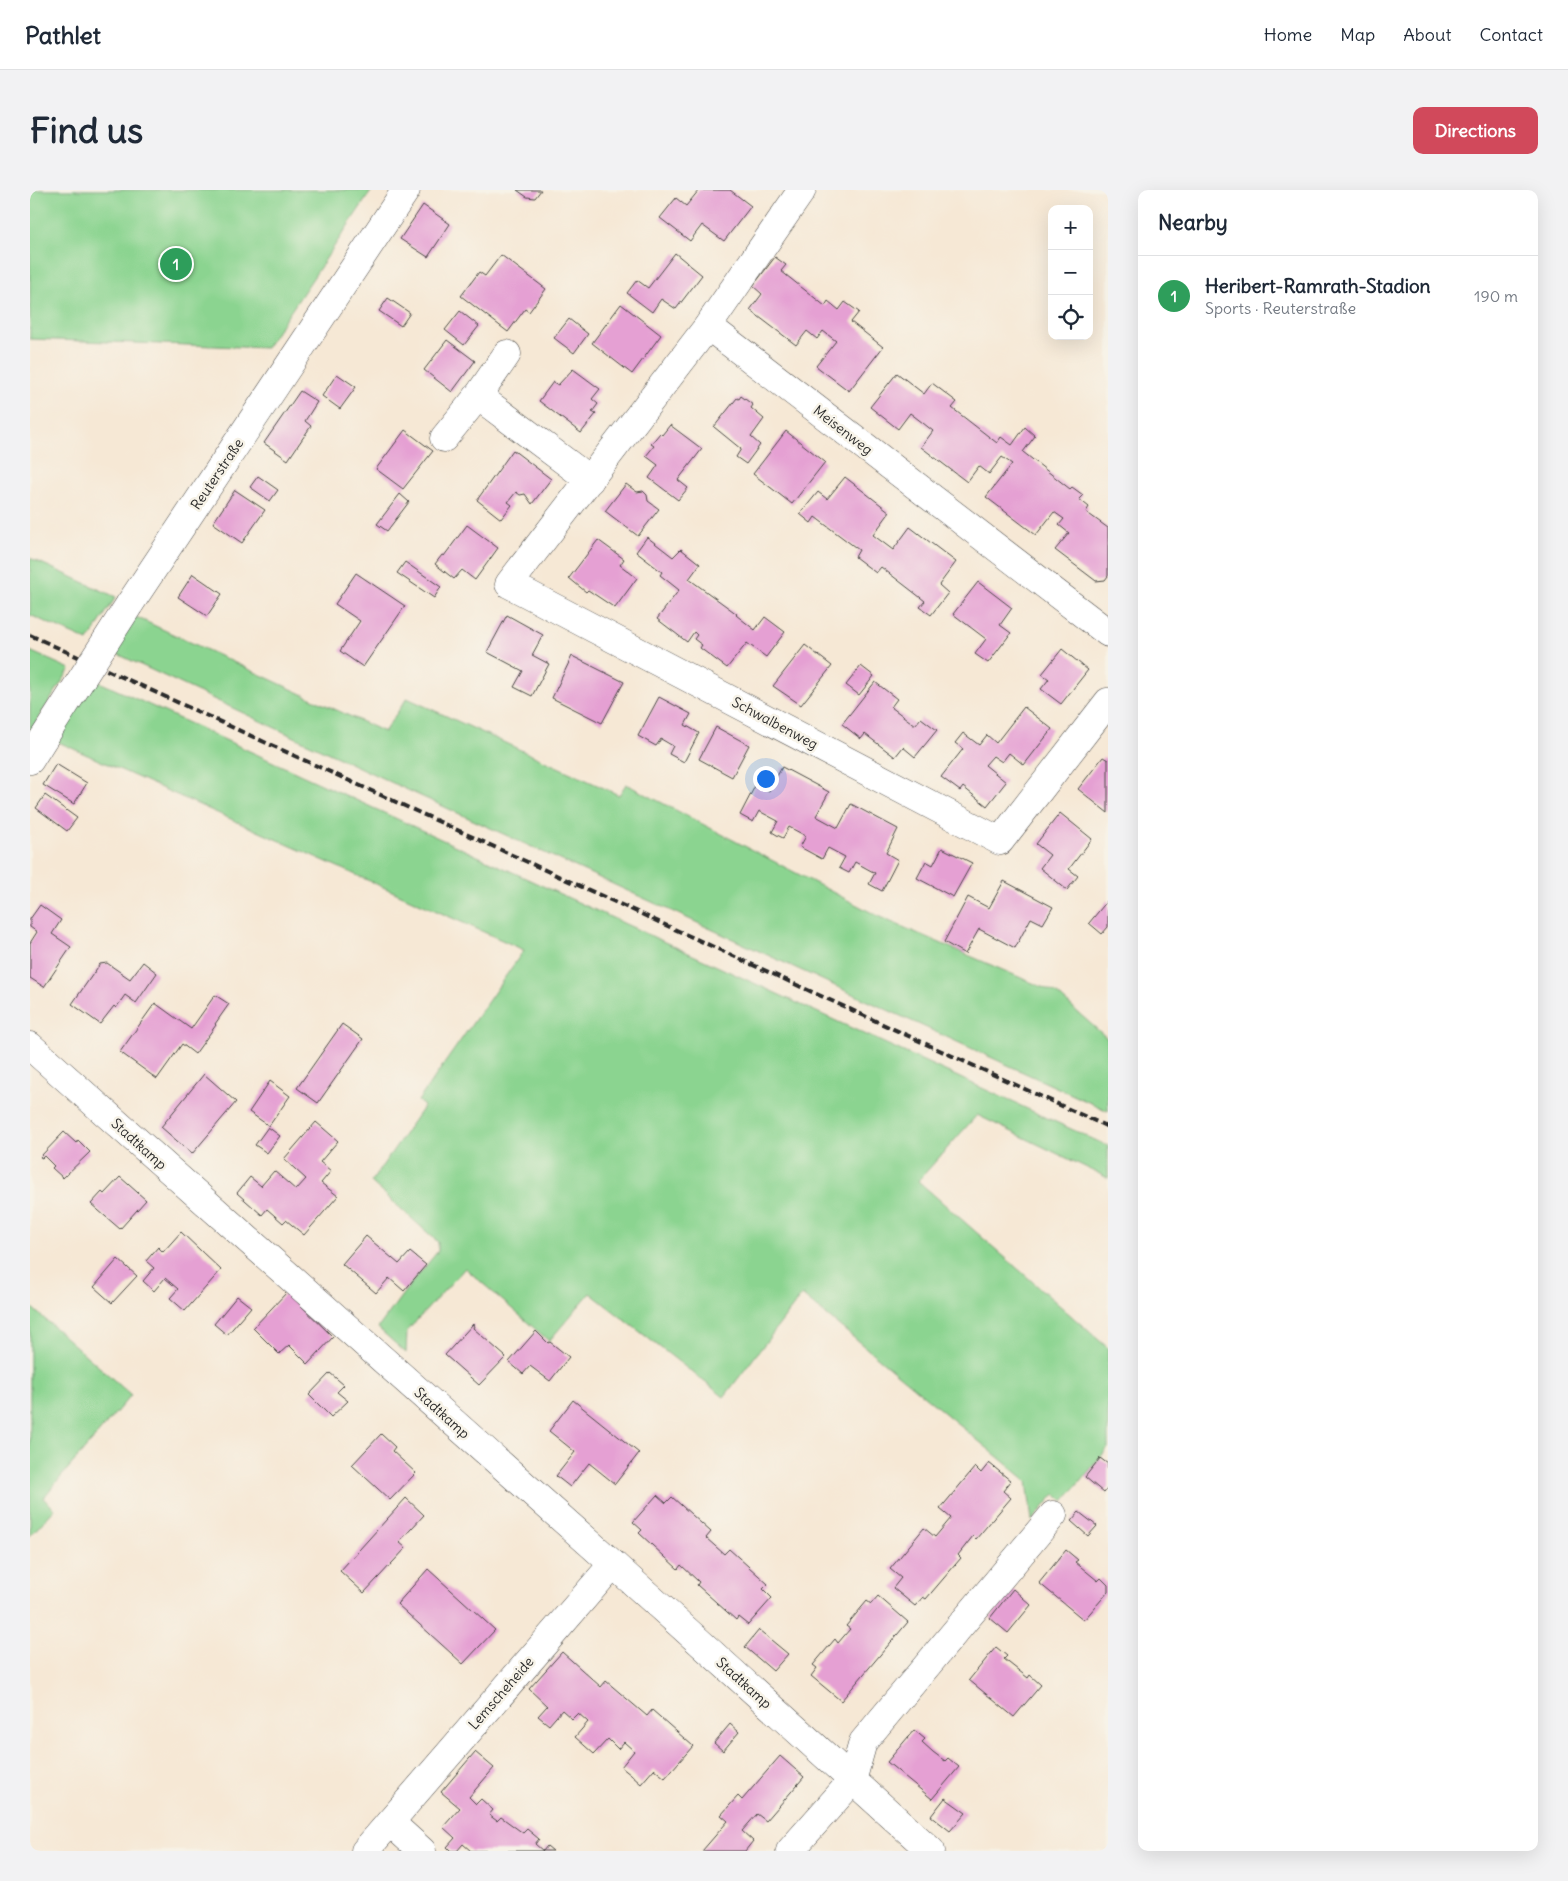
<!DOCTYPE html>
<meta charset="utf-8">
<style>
:root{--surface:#fff;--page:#f2f2f3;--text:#1f2937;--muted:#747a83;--line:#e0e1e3;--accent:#d1495b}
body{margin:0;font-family:Delius,sans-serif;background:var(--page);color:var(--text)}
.controls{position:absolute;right:15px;top:15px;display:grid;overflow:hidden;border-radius:10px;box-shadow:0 5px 20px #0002}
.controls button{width:45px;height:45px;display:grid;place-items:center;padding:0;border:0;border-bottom:1px solid var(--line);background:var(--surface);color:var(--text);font:25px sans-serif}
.you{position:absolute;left:735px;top:588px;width:18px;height:18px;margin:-12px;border:4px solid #fff;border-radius:50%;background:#1a73e8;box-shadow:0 0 0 8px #1a73e833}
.badge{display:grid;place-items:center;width:32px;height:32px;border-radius:50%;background:var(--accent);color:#fff;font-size:16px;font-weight:700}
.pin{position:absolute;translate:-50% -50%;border:2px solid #fff;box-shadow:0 1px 5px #0006}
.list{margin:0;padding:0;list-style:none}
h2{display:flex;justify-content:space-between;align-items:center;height:65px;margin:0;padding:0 20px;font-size:21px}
h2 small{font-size:16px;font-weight:400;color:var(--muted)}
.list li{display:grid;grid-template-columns:32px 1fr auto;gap:15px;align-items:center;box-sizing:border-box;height:80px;padding:0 20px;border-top:1px solid var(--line)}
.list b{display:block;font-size:19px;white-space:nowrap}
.list p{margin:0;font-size:16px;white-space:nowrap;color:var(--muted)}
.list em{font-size:16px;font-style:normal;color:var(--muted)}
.icon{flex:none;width:28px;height:28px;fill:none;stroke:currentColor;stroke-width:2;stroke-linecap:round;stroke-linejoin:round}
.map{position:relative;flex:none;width:1078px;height:1661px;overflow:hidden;border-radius:10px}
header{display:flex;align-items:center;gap:30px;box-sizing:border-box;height:70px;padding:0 25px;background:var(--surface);border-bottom:1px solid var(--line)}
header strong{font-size:24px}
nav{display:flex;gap:28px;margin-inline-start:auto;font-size:18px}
.intro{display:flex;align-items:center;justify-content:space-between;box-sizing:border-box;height:120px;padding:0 30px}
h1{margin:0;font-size:35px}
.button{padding:12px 22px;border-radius:10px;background:var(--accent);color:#fff;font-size:18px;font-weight:700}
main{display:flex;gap:30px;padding:0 30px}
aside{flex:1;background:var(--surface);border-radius:10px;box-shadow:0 5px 20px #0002}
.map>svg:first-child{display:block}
.green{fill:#8bd490;stroke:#5b805e}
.building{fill:#e5a0d3}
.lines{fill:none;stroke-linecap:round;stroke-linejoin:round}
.minor-casing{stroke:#494744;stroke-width:29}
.minor{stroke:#fff;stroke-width:28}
.rail{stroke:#2b2b2b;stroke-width:4;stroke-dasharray:8 4;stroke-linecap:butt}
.minor-bridge-casing{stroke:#494744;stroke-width:29;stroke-linecap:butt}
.minor-bridge{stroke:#fff;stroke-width:28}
.labels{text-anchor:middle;stroke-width:5;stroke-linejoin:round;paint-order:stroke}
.street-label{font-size:14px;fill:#2b2b2b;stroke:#f7f3e8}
</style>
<header>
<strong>Pathlet</strong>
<nav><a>Home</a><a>Map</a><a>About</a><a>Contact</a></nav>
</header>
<div class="intro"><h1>Find us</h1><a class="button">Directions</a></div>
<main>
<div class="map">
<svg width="1078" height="1661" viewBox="0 0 1078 1661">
<rect width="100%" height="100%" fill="#f7f3e8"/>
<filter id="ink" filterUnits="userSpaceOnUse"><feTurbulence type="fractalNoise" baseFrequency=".02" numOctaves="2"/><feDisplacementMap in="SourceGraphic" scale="10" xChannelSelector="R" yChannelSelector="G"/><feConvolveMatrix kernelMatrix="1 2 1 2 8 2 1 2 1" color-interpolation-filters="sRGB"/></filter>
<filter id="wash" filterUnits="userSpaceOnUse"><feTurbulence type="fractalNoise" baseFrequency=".0096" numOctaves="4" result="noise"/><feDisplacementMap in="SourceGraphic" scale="20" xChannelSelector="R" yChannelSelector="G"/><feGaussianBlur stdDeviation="1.12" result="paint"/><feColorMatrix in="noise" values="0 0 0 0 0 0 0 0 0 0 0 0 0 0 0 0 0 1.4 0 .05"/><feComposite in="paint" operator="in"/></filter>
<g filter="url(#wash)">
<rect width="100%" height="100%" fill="#f6e8d5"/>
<g class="green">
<polygon points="0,0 342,0 236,158 0,149"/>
<polygon points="0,368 86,407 58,451 0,425"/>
<polygon points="106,427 354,542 377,508 589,605 596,594 852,728 1026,803 1078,849 1078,921 384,603 83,462"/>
<polygon points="0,461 40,479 1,540 0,539"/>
<polygon points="65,490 1078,956 1078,988 947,925 888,991 1078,1158 1078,1258 1034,1311 1025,1304 1002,1331 997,1291 772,1105 694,1207 560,1103 519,1151 435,1078 377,1141 376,1163 348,1138 375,1101 408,1061 408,1052 341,992 394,916 388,911 494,760 26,551"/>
<polygon points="0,1116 101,1205 13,1308 25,1319 0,1346"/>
</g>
<g id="blocks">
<g class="building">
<polygon points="487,0 511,0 505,8 497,7"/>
<polygon points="669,0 700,0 721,16 694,51 672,35 660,51 630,28 646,8 656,16"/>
<polygon points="393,15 420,34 398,67 370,49"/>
<polygon points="645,63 672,85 646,119 631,109 622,122 597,103 607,90 618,98"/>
<polygon points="471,65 516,99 499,122 495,119 478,142 431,106 449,82 455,86"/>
<polygon points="745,67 756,75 751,81 795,116 798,111 809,120 815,112 829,122 821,132 853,157 819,201 786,176 806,151 793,141 787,149 777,141 766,155 720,120 732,104 723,96"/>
<polygon points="358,108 380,123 371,136 349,121"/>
<polygon points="591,114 631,145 602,184 562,153"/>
<polygon points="430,121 449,136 434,155 415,140"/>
<polygon points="539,129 558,144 544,163 524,148"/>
<polygon points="417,150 445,171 422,202 394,180"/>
<polygon points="543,179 570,199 562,209 568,214 562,222 566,224 551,243 509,211 523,192 528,195"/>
<polygon points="867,183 894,204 902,193 927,212 922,218 967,253 971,247 982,255 995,237 1005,246 993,262 1040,299 1042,297 1053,305 1049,309 1059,317 1056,322 1078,338 1078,386 1075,390 1066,391 1025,360 1039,343 1029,335 1034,329 1024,322 1006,345 956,307 982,274 972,267 959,284 949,276 937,292 891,257 903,241 893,233 880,223 868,239 840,217"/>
<polygon points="307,184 326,197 310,219 292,206"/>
<polygon points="270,201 287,212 275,231 281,236 258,270 234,253"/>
<polygon points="711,206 723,215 721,218 734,229 721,247 730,255 716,274 706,267 711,259 684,237 707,208 709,209"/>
<polygon points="640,235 672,259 648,290 658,298 648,310 619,288 628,275 616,266 624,256 621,254 630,243 632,245"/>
<polygon points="375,240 403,261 373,299 346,279"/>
<polygon points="756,241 795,272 762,314 723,284"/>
<polygon points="483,260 521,289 502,314 495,304 490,305 486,302 478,312 482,315 471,329 447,310"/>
<polygon points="228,286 248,300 240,311 220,297"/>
<polygon points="815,287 860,322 843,345 863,360 880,337 926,372 909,395 918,403 901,425 890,417 895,411 851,377 846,383 825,367 829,360 785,327 781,333 770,324 788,302 797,309"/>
<polygon points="596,294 607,302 613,301 617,305 618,311 629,319 608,346 575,321"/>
<polygon points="205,300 235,320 212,353 183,333"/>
<polygon points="370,304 379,312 357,341 347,334"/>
<polygon points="437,335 468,358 445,390 432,380 424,389 405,374 412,365 414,366"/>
<polygon points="617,347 643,367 651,359 670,374 659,389 707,424 706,425 725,440 735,427 755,442 736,467 717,453 697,478 670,458 672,455 664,449 667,445 664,442 657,452 627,429 649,400 630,385 632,382 606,362"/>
<polygon points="568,350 594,369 590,375 607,388 585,418 558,400 556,402 539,388"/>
<polygon points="375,372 411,397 404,408 367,383"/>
<polygon points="326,383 375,416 333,477 310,461 330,431 305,414"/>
<polygon points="163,384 192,404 177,426 148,407"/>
<polygon points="948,392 982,418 970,435 981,443 958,473 945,464 956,449 923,424"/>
<polygon points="477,425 513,445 502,465 519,474 502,506 484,497 493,481 457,462"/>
<polygon points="775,455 802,476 771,515 743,496"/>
<polygon points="1032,459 1058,480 1031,514 1011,499 1019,489 1012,484"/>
<polygon points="542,466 594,492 572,533 522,508"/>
<polygon points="831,476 844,486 829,505 816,495"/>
<polygon points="845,492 867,509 861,517 885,535 891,528 907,540 885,567 873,557 865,567 835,544 831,549 812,534"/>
<polygon points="629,507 661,524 655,535 669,543 654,572 639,564 643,556 631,549 626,556 608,546"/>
<polygon points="994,517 1022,539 994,575 979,563 972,572 963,566 955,575 976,592 957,616 933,597 930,601 911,587 933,559 925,553 933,543 949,555 957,545 966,553"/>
<polygon points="686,537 719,555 702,587 669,569"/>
<polygon points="1073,567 1078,570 1078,623 1048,599"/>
<polygon points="26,574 57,593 44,614 13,595"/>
<polygon points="752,577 799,602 786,626 808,638 821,614 868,639 856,663 868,670 852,701 839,694 845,683 825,672 819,683 809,678 815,667 798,658 792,669 770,657 776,646 759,637 753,648 747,645 742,642 748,631 729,621 723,632 710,625 726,594 739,601"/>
<polygon points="15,605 47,628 37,641 6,618"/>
<polygon points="1030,623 1062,649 1039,679 1048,686 1037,700 1010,678 1020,665 1006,654"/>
<polygon points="912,658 942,673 923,707 887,688 896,671 903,675"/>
<polygon points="974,691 1023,717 1013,734 1001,728 985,758 949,739 935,764 914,752 938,707 959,718"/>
<polygon points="1078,710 1078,737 1072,744 1059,733"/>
<polygon points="10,715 31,730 22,744 41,757 14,797 0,788 0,753 7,742 0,737 0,729"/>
<polygon points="113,772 127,783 106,813 95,805 86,818 84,816 70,834 42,814 70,774 77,773 100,789"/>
<polygon points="185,805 199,814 185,834 186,835 165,864 152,854 127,889 90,862 125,813 161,839"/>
<polygon points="312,834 333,849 288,913 267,898"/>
<polygon points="174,884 206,912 162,964 131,937"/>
<polygon points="240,891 260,906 239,936 219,922"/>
<polygon points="286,932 308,951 290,972 301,981 291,993 308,1006 274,1045 256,1030 253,1033 237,1019 232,1025 207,1003 220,987 231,996 244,981 266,1000 276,989 254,969"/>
<polygon points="238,937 250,946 237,963 225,955"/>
<polygon points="34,942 46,953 48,950 60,962 33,988 22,978 24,976 14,966 12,968 10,967"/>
<polygon points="90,987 116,1010 90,1039 61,1014 72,1002 74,1004"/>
<polygon points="151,1042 191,1080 155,1121 140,1108 148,1099 135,1088 124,1101 113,1091 124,1078 116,1071 128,1057 133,1062"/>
<polygon points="336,1046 369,1074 380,1062 396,1075 374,1101 359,1088 346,1103 312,1074"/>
<polygon points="88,1069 107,1086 82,1113 64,1097"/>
<polygon points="257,1102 303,1147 278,1174 259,1155 249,1164 223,1138"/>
<polygon points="207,1106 221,1117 197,1145 184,1134"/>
<polygon points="443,1134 444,1136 443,1138 476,1167 449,1195 415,1165"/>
<polygon points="506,1141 518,1153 520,1152 539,1167 520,1191 500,1176 493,1184 479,1172"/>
<polygon points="300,1183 314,1195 307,1202 318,1211 301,1227 279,1205"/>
<polygon points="543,1210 609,1263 585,1294 559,1273 540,1297 526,1286 545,1262 519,1241"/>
<polygon points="351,1244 365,1257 362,1261 386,1283 360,1310 322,1275"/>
<polygon points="1070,1268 1078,1274 1078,1298 1074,1303 1055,1287"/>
<polygon points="959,1273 981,1291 973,1301 981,1308 946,1349 943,1346 928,1365 931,1368 896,1409 893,1407 885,1416 863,1398 871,1388 860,1379 894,1338 905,1347 921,1328 910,1319 945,1277 951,1283"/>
<polygon points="627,1305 636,1313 642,1307 681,1342 676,1348 694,1364 699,1359 738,1394 733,1399 742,1408 718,1435 708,1427 706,1430 667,1395 669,1392 651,1375 648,1379 609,1343 612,1340 603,1332"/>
<polygon points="376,1308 394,1325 369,1352 376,1358 334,1403 310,1381"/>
<polygon points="1049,1322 1067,1336 1058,1346 1041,1331"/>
<polygon points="1036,1360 1048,1370 1045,1372 1068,1391 1071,1388 1078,1395 1078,1402 1054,1430 1009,1393"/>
<polygon points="398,1379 465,1440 433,1474 367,1414"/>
<polygon points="983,1399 1001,1415 978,1443 960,1428"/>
<polygon points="848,1406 878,1432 811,1511 781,1486 787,1478 783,1475 805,1449 808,1453 820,1439 816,1436 837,1411 841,1414"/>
<polygon points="729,1440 758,1464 743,1481 715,1457"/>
<polygon points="966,1457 977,1466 974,1469 998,1488 1000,1485 1011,1495 984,1527 939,1490"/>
<polygon points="532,1462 571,1497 576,1491 617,1526 622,1520 663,1556 635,1588 624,1579 611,1594 601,1585 591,1577 604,1561 594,1552 588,1559 578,1549 564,1564 545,1547 558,1532 548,1523 542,1529 532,1520 519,1535 508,1526 517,1516 499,1499"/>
<polygon points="700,1534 709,1542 693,1561 684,1553"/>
<polygon points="884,1540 895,1549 892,1552 903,1562 915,1571 918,1568 929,1577 902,1609 857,1572"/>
<polygon points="445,1562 464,1578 439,1607 446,1614 451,1609 463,1620 459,1625 467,1631 471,1627 493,1643 497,1639 509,1649 505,1654 513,1661 517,1656 523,1661 441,1661 433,1654 427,1661 421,1661 417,1657 425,1648 413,1637 430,1618 411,1602"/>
<polygon points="750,1566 774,1587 736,1631 727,1624 712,1641 723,1651 715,1661 672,1661 698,1631 691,1625 708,1606 712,1610"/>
<polygon points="915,1608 936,1623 920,1641 901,1626"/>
</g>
</g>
</g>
<g filter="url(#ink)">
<use href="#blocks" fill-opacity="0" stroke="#494744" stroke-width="1"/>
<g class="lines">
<defs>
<g id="minor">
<polyline points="772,0 678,136 479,394 970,651 1078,512"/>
<polyline points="678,136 1078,443"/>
<polyline points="448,206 560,290"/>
<polyline points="414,248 448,206 477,164"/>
<polyline points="99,415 376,0"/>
<polyline points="0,570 15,546"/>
<polyline points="0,856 583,1374 901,1661"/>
<polyline points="360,1632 392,1661"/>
<polyline points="335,1661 583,1374"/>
<polyline points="760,1661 822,1591 833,1552 1023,1325"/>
</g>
</defs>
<use href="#minor" class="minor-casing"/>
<use href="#minor" class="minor"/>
<polyline class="rail" points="0,445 1078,937"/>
<defs>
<polyline id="minor-bridge" points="15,546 99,415"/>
</defs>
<use href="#minor-bridge" class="minor-bridge-casing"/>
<use href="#minor-bridge" class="minor-bridge"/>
</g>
</g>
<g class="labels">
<g class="street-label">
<text transform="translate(813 240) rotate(38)" y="5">Meisenweg</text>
<text transform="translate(187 284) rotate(-56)" y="5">Reuterstraße</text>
<text transform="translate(745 533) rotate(28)" y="5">Schwalbenweg</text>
<text transform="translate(109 954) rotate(42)" y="5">Stadtkamp</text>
<text transform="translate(412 1223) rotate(42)" y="5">Stadtkamp</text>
<text transform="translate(714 1493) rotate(42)" y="5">Stadtkamp</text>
<text transform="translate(471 1503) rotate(-49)" y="5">Lemscheheide</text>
</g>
</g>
</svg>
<div class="controls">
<button>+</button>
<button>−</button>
<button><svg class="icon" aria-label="locate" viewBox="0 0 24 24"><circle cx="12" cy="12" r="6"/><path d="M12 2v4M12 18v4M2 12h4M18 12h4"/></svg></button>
</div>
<div class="you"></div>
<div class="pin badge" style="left:146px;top:74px;background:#2e9e5b">1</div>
</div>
<aside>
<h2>Nearby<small></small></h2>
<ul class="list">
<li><span class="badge" style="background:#2e9e5b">1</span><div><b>Heribert-Ramrath-Stadion</b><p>Sports · Reuterstraße</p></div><em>190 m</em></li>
</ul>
</aside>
</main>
